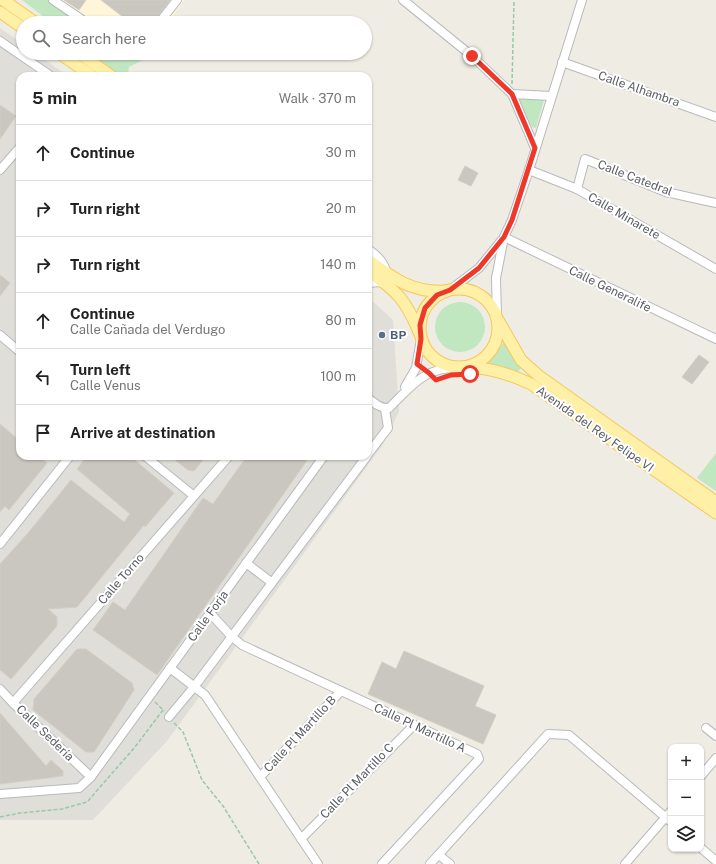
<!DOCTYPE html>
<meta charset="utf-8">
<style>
:root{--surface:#fff;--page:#f2f2f2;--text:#222;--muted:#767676;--line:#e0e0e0}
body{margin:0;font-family:"Public Sans",sans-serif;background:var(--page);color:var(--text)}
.controls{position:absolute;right:12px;bottom:12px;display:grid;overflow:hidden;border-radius:8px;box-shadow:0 1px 3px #0004}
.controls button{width:36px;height:36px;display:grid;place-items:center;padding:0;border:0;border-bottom:1px solid var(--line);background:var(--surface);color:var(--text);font:20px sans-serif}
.stop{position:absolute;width:12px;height:12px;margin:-9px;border:3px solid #ee382a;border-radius:50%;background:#fff}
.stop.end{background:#ee382a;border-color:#fff;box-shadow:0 1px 4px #0008}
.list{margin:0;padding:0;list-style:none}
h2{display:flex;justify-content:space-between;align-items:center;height:52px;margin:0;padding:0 16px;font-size:17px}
h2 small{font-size:13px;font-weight:400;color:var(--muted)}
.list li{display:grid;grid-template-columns:26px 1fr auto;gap:12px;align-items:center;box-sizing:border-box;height:56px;padding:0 16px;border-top:1px solid var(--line)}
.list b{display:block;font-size:15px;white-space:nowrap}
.list p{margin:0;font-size:13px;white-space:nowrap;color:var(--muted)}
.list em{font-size:13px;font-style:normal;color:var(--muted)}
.icon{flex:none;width:22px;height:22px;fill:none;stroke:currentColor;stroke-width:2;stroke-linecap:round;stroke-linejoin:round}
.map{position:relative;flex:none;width:716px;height:864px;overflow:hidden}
.search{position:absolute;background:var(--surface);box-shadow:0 1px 3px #0004;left:16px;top:16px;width:356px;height:44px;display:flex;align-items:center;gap:10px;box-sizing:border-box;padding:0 14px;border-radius:22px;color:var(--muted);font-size:15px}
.panel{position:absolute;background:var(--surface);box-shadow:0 1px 3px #0004;left:16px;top:72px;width:356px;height:388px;border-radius:12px}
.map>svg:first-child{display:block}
.commercial{fill:#fff6d9}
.industrial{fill:#e0ded8}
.green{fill:#c0e7bf}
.building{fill:#cac7c1;stroke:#d4cec2}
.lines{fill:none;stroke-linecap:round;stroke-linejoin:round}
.minor-casing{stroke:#b6babe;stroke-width:10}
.major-casing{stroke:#f6c856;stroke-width:13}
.path{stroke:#98c8a6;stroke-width:1.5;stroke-dasharray:4 2;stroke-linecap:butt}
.minor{stroke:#fff;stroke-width:8}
.major{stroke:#fff0a8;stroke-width:11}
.route{stroke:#ee382a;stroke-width:5}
.service-dot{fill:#5c6f8a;stroke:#fff;stroke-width:1.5}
.labels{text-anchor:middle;stroke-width:4;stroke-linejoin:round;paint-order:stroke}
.street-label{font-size:12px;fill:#5c6065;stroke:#fff}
.service-label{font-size:12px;font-weight:bold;fill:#4e5e75;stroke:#fff;text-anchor:start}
</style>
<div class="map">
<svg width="716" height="864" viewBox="0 0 716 864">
<rect width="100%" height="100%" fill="#efece4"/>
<polygon class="commercial" points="22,0 184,0 168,23 52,23"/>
<polygon class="industrial" points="0,28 23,44 23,53 35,53 68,76 20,76 20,456 368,456 368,297 393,320 399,412 382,446 167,741 93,820 0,820"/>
<g class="green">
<polygon points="22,0 48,0 81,23 52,23"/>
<polygon points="91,53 123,53 131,54 135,53 147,53 141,61 129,67 128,74 121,76"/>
<polygon points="521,98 544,100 536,128 532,127 519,102"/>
<circle cx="460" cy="327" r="25"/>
<polygon points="504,341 513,356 522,367 517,373 502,366 487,363 497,352"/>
<polygon points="716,453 716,491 697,478"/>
</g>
<g class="building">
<polygon points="64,0 86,0 79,10"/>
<polygon points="101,0 170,0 155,20 154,23 131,23"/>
<polygon points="0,105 16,116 0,139"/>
<polygon points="465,166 478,173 471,186 458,180"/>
<polygon points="0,275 10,283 0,296"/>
<polygon points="699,355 709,362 692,384 682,377"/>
<polygon points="0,424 20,441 20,456 39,456 47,463 9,510 5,506 0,512"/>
<polygon points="87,456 130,456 174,493 145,527 144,525 77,607 48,609 57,617 57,626 11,679 0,670 0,564 28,533 71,480 124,522 130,514 77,469"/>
<polygon points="170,456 206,456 194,471 188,470"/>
<polygon points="247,456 310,456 157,675 93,630 113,602 125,610 203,498 213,504"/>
<polygon points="77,649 86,649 132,683 134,690 94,752 86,752 33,710 34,699"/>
<polygon points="404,651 484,686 475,706 496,715 483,744 368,694 382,662 396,669"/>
<polygon points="0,713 46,766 51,760 63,771 63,776 0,784"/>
</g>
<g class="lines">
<defs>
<g id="minor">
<polyline points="53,0 87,23"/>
<polyline points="403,0 472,56 512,94 535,148"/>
<polyline points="159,23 177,0"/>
<polyline points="0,41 51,76"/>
<polyline points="562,62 716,117"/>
<polyline points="512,94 551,96"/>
<polyline points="0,170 20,147"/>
<polyline points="529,170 577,189 716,269"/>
<polyline points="577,189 585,159 666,192 716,203"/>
<polyline points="504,237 716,339"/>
<path d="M368,249C378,256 383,261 387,273"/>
<polyline points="368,283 380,282 385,283"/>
<polyline points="450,290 479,268 501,241"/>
<polyline points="497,317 496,278 504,237 512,220 529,170 582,0"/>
<polyline points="0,335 20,352"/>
<polyline points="405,387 416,368 421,339"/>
<path d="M368,398C374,403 381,409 389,408C410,388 423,368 455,368"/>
<polyline points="368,454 388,428 385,409"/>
<polyline points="145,456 194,496"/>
<polyline points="0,544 70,456"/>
<polyline points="246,563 271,582"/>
<polyline points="210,613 231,636 242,645 477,754 479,759 382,864"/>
<polyline points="170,668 205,695 318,864"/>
<polyline points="0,689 13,703 91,777"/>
<polyline points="13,703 229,456"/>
<polyline points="169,717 194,687 367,456"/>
<polyline points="706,728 716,736"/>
<polyline points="701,776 716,758"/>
<polyline points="260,777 341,691"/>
<polyline points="0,794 79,788 91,777 324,456"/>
<polyline points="301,839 414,725"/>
<polyline points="701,848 716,861"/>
<polyline points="439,855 450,864"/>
<polyline points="430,864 548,734 569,735 671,822"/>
<polyline points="625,864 671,811"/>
</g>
<g id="major">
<polyline points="3,0 36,23"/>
<polyline points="0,12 23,28"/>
<polyline points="59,53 92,76"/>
<polyline points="79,53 111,76"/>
<path d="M368,260C393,278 412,293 445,291"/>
<path d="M368,271C396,290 406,300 419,332"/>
<circle cx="459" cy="328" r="39"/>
<polyline points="498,320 521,360 539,376 716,502"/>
<path d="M464,367C488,367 510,374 531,384L716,513"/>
</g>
</defs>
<use href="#minor" class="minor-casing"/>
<use href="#major" class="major-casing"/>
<g class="path">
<polyline points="512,84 514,0"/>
<polyline points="155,702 164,711"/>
<polyline points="174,723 183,732 202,780 223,806 259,864"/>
<polyline points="0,817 20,813 62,809 87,802 135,747 163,710"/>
</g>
<use href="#minor" class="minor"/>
<use href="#major" class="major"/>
</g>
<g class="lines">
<polyline class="route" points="470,374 451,375 436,380 429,373 417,364 421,339 420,325 425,308 437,295 450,290 479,268 504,237 512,220 535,148 512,94 472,56"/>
</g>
<circle class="service-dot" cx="382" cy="335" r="4"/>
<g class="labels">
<g class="street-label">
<text transform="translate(639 89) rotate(19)" y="4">Calle Alhambra</text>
<text transform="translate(635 178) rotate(21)" y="4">Calle Catedral</text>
<text transform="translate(624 216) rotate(30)" y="4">Calle Minarete</text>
<text transform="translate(610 289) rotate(26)" y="4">Calle Generalife</text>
<text transform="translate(595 429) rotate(35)" y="4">Avenida del Rey Felipe VI</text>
<text transform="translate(121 579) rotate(-49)" y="4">Calle Torno</text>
<text transform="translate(208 616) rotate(-54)" y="4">Calle Forja</text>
<text transform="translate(420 728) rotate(25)" y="4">Calle Pl Martillo A</text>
<text transform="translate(45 733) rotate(44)" y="4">Calle Sedería</text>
<text transform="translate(300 734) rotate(-47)" y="4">Calle Pl Martillo B</text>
<text transform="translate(357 781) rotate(-46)" y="4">Calle Pl Martillo C</text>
</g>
<g class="service-label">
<text x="390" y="339">BP</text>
</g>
</g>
</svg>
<div class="controls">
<button>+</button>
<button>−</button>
<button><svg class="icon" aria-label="layers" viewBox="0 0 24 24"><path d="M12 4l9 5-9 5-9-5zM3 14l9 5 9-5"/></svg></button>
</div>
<div class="stop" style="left:470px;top:374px"></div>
<div class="stop end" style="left:472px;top:56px"></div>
<div class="search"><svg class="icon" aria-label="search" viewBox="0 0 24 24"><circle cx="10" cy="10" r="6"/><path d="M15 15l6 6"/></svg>Search here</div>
<section class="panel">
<h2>5 min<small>Walk · 370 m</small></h2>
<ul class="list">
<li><svg class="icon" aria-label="ahead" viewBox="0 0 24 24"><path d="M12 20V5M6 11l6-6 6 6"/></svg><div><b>Continue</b></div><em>30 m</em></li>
<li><svg class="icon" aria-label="right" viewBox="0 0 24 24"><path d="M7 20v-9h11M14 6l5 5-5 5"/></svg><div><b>Turn right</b></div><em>20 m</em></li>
<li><svg class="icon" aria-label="right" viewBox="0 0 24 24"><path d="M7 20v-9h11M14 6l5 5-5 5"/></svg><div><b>Turn right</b></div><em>140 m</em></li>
<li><svg class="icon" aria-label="ahead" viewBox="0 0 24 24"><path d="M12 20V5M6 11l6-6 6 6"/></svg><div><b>Continue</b><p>Calle Cañada del Verdugo</p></div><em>80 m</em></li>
<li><svg class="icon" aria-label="left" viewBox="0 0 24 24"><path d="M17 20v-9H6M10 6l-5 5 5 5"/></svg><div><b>Turn left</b><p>Calle Venus</p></div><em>100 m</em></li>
<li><svg class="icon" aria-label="arrive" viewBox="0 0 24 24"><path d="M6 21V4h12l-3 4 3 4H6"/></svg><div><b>Arrive at destination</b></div></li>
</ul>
</section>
</div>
